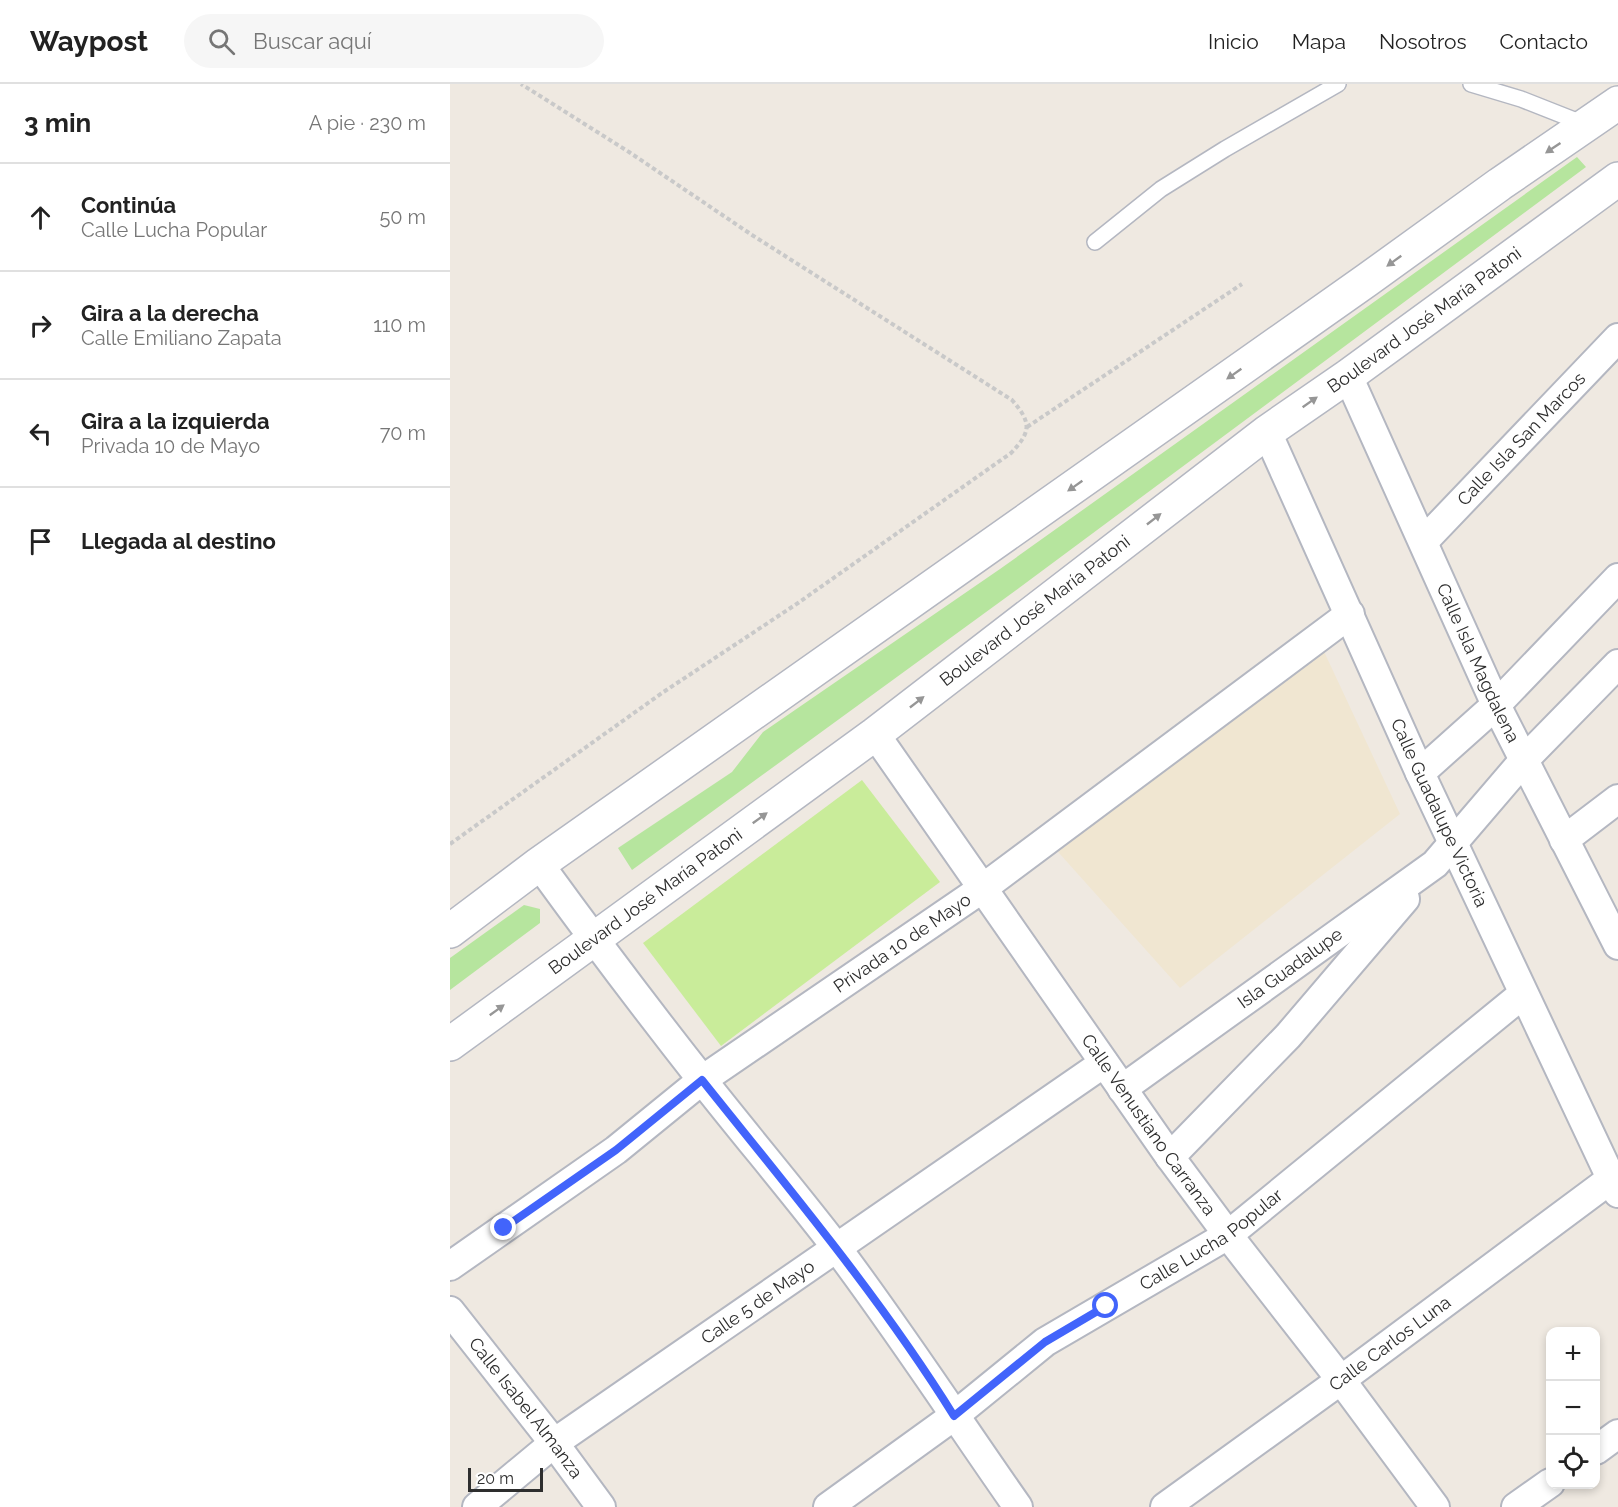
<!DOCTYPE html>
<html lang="es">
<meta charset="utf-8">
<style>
:root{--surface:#fff;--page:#f6f6f6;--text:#222;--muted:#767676;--line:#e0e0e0}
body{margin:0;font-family:Raleway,sans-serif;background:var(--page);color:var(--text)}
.controls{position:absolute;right:18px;bottom:18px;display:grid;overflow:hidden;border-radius:12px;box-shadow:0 3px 9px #0003}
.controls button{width:54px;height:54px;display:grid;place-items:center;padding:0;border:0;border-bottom:2px solid var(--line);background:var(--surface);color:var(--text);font:30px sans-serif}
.scale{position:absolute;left:18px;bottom:15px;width:75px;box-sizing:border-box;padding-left:6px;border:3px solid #2e2e2e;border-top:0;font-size:16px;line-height:21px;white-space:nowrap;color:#2e2e2e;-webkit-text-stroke:4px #fff;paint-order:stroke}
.stop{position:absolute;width:18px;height:18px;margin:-14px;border:4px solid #4264fb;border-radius:50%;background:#fff}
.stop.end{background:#4264fb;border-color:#fff;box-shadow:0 2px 6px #0008}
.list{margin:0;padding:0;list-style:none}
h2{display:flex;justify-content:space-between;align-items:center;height:78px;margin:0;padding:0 24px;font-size:26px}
h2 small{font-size:20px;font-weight:400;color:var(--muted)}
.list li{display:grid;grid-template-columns:39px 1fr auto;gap:18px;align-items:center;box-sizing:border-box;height:108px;padding:0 24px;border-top:2px solid var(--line)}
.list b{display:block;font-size:22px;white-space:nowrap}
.list p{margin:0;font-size:20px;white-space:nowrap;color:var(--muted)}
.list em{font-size:20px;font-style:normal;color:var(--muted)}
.icon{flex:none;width:33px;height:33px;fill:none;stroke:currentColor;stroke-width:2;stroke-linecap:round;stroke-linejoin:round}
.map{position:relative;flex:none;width:1168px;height:1423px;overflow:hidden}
header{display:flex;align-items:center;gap:36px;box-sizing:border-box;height:84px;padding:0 30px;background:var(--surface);border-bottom:2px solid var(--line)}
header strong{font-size:28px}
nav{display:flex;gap:33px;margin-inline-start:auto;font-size:21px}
.search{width:420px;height:54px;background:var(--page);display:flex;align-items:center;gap:15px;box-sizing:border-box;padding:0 21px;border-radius:33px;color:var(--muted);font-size:22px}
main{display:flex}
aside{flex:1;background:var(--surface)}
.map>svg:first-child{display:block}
.education{fill:#f0e6d1}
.green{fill:#b6e59e}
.pitch{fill:#c9ec9a}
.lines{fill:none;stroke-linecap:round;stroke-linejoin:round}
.service-casing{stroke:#b4b7c1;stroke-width:18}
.minor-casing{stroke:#b4b7c1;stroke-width:32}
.secondary-casing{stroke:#b4b7c1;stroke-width:36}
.path{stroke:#c9c9c9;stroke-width:4;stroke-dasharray:4.5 3;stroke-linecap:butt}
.service{stroke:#fff;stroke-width:15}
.minor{stroke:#fff;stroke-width:28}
.secondary{stroke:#fff;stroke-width:33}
.oneway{fill:#969696}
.route{stroke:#4264fb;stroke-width:8}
.labels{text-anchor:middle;stroke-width:4.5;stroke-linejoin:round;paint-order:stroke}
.street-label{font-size:18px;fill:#2e2e2e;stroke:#fff}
</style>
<header>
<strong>Waypost</strong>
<div class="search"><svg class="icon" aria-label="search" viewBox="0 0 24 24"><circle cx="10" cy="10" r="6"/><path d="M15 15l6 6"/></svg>Buscar aquí</div>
<nav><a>Inicio</a><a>Mapa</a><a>Nosotros</a><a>Contacto</a></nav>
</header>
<main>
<aside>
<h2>3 min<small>A pie · 230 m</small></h2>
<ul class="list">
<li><svg class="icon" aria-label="ahead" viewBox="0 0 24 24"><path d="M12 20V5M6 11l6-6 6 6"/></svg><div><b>Continúa</b><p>Calle Lucha Popular</p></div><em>50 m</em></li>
<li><svg class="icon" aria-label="right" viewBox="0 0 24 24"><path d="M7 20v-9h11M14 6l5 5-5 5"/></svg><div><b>Gira a la derecha</b><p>Calle Emiliano Zapata</p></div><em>110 m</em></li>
<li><svg class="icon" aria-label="left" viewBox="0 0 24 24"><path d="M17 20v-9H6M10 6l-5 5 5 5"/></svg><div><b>Gira a la izquierda</b><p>Privada 10 de Mayo</p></div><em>70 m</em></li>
<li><svg class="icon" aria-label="arrive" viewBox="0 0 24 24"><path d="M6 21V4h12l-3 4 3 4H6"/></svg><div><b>Llegada al destino</b></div></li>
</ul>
</aside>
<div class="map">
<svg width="1168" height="1423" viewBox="0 0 1168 1423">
<rect width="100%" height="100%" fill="#efe9e1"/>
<polygon class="education" points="870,559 950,730 730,904 601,760"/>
<g class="green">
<polygon points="1127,73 1136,83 569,504 182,786 168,764 282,688 313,648 550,485"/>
<polygon points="74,821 90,825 90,839 0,906 0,874"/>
</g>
<polygon class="pitch" points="412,696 490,798 271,962 193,859"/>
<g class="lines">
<defs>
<g id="service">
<polyline points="1021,0 1071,15 1137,41"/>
<polyline points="645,158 711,105 775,65 888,0"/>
</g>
<g id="minor">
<path id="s1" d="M898,292L1046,621L1168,861"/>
<path id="s2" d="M817,348L970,689L1168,1109"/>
<path id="s3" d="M974,457L1168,254"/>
<path id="s4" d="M425,650L720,1073L778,1151L891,1296L985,1423"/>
<polyline points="970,689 1046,621 1168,494"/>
<polyline points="1114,756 1168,715"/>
<path d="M89,780C142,853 197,926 253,997C297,1053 343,1107 386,1163C450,1248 507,1336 568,1423"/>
<path id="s5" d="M672,1005L985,780L1074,676L1168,580"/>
<polyline points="720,1073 838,952 955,815"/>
<path id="s6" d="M0,1182L166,1066L252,996L533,804L900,530"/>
<path id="s7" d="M0,1227L104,1359L151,1423"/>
<polyline points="1146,1366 1168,1350"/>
<path id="s8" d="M27,1423L104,1359L654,979"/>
<path id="s9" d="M378,1423L504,1332L595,1258L778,1151L1073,910"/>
<path id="s10" d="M715,1423L891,1296L1161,1095"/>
<polyline points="1066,1423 1100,1399"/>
</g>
<g id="secondary">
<polyline points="0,847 89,780 917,196 1050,100 1168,19"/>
<path id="s11" d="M0,960L425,650L817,348L898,292L1168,95"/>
</g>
</defs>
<use href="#service" class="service-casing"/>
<use href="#minor" class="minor-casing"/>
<use href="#secondary" class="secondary-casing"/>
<g class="path">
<polyline points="577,343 792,200"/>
<path d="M0,760L212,609L348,519L561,369C581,348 582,339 562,316L302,151L179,68L71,0"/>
</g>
<use href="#service" class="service"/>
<use href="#minor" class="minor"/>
<use href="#secondary" class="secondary"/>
</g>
<defs><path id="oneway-solid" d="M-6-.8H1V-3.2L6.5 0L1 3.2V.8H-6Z" transform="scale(1.5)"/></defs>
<g class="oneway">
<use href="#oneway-solid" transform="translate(1103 64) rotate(146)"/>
<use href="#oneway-solid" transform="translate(944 177) rotate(144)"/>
<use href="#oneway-solid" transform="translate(784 290) rotate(145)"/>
<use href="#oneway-solid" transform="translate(860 318) rotate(-35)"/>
<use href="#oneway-solid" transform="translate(625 402) rotate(145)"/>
<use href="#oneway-solid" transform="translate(704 435) rotate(-38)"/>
<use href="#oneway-solid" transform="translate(467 618) rotate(-38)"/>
<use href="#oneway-solid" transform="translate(310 734) rotate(-36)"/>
<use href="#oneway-solid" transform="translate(47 926) rotate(-36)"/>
</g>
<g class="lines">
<path class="route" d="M54,1144L166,1066L252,996C339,1105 430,1213 504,1332L595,1258L656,1222"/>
</g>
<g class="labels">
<g class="street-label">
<text dy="6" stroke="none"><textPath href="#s11" startOffset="1214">Boulevard José María Patoni</textPath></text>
<text dy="6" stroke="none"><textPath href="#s3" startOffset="141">Calle Isla San Marcos</textPath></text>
<text dy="6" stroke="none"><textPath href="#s11" startOffset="728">Boulevard José María Patoni</textPath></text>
<text dy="6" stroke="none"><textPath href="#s1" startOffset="315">Calle Isla Magdalena</textPath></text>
<text dy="6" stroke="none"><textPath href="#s2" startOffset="418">Calle Guadalupe Victoria</textPath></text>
<text dy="6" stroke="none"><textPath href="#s11" startOffset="242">Boulevard José María Patoni</textPath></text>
<text dy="6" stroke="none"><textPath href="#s6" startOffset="556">Privada 10 de Mayo</textPath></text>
<text dy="6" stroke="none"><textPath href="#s5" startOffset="207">Isla Guadalupe</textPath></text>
<text dy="6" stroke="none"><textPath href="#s4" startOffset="477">Calle Venustiano Carranza</textPath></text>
<text dy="6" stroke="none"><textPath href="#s9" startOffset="468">Calle Lucha Popular</textPath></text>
<text dy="6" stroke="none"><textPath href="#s8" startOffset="348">Calle 5 de Mayo</textPath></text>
<text dy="6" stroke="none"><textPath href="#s10" startOffset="278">Calle Carlos Luna</textPath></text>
<text dy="6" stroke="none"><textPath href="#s7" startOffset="123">Calle Isabel Almanza</textPath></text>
</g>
</g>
</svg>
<div class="controls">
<button>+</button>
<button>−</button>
<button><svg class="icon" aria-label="locate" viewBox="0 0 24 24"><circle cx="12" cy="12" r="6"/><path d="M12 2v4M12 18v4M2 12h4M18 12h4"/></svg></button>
</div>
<div class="scale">20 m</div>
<div class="stop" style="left:656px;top:1222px"></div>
<div class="stop end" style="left:54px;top:1144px"></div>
</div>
</main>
